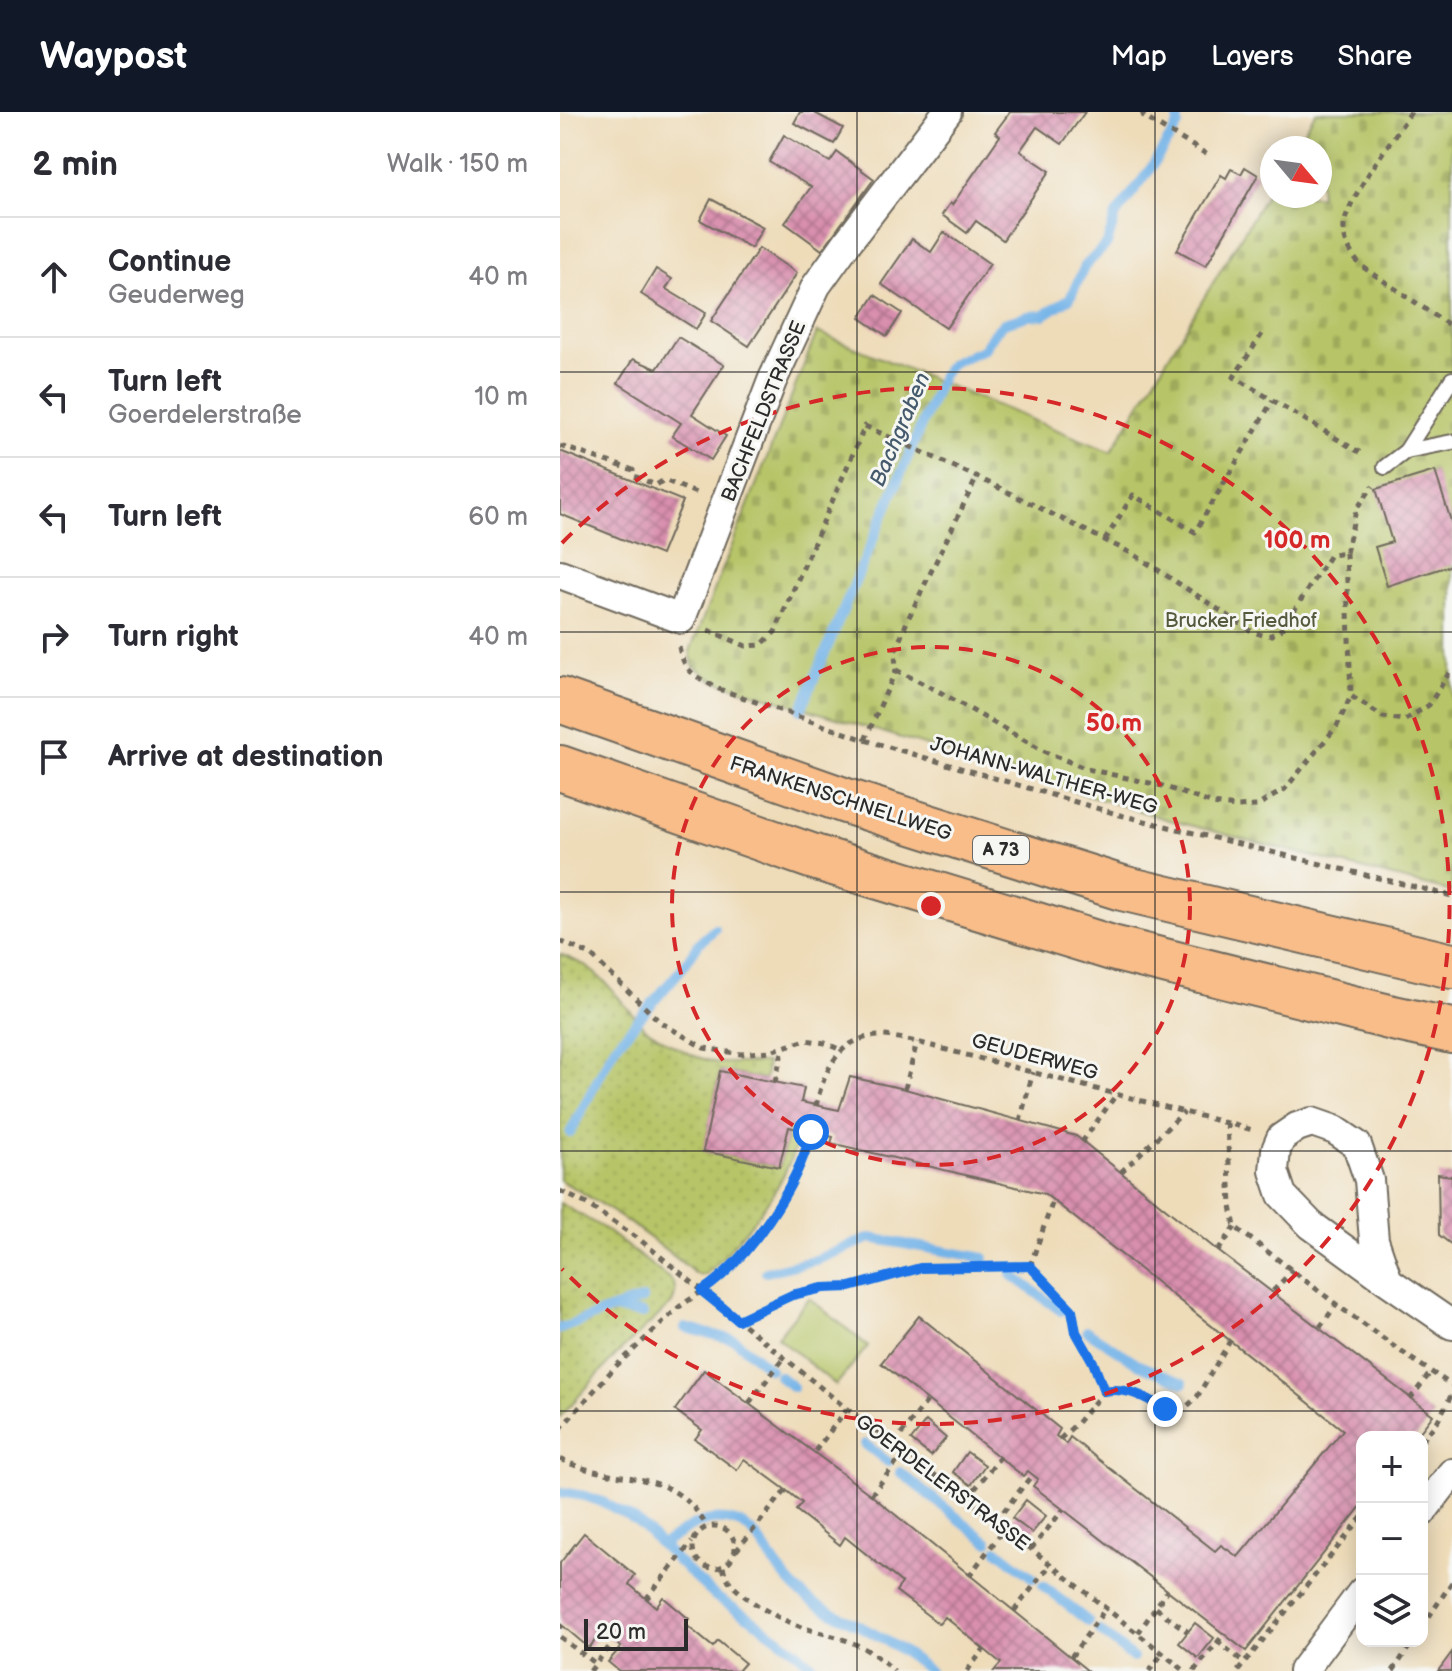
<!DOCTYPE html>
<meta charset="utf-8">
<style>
:root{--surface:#fff;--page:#f7f7f7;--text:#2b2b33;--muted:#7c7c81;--line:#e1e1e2;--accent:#111827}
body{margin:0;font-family:"Balsamiq Sans",sans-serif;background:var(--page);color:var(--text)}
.controls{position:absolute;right:24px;bottom:24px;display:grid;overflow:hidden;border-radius:16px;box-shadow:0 4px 20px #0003}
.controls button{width:72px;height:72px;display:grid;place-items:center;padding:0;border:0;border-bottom:2px solid var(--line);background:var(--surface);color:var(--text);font:40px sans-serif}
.compass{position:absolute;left:700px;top:24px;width:72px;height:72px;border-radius:50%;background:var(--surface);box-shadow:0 4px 20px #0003;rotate:119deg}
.scale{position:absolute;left:24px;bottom:20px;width:104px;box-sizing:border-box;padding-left:8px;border:4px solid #2b2b2b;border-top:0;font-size:22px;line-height:28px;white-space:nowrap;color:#2b2b2b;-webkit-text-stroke:6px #f6f6f2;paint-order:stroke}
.stop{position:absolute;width:24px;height:24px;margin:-18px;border:6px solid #1a73e8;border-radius:50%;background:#fff}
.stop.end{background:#1a73e8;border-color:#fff;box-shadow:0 2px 8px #0008}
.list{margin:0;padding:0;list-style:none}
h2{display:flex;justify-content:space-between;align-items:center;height:104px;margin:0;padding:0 32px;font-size:34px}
h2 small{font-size:26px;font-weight:400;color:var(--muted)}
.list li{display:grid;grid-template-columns:52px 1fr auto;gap:24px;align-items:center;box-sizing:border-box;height:120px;padding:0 32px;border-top:2px solid var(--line)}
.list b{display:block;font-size:30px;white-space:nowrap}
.list p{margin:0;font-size:26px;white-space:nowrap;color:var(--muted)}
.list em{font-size:26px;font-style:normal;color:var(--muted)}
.icon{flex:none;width:44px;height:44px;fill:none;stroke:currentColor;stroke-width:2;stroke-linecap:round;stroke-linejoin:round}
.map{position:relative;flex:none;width:892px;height:1559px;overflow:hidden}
header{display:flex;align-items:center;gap:48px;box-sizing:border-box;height:112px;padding:0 40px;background:var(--accent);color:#fff}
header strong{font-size:38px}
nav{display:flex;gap:44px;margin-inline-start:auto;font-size:28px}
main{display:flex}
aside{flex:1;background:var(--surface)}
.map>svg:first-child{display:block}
.grass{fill:url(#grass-dots);stroke:#717849;stroke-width:2}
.cemetery{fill:url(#cemetery-stones);stroke:#717849;stroke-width:2}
.park{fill:#b7c567;stroke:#717849;stroke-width:2}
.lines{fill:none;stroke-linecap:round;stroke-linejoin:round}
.stream{stroke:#75b4e8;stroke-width:10}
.building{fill:url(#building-cross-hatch)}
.service-casing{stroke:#6f695d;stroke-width:18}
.minor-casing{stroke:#6f695d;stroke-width:32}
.motorway-casing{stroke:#6f695d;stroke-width:48}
.path{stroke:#6f695d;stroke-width:5;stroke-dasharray:6 6;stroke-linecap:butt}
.service{stroke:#fff;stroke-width:14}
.minor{stroke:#fff;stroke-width:28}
.motorway{stroke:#f8bd89;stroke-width:44}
.route{stroke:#1a73e8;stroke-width:10}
.grid{fill:none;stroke:#2b2b2b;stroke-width:2;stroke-opacity:0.55}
.ring{fill:none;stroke:#d62828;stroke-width:4;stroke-dasharray:14 10}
.labels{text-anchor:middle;stroke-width:6;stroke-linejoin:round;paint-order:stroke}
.shield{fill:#f6f6f2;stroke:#686867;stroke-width:2}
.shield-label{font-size:18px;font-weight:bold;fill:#2b2b2b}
.street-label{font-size:20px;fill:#2b2b2b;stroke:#f6f6f2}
.park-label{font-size:20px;fill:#55593d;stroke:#f6f6f2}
.water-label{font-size:22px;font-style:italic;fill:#455b6d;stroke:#f6f6f2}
.centre{fill:#d62828;stroke:#f6f6f2;stroke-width:4}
.ring-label{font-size:24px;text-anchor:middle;font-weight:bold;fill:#d62828;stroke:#f6f6f2;stroke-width:6;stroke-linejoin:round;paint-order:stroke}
</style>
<header>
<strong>Waypost</strong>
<nav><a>Map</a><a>Layers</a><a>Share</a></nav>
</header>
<main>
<aside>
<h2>2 min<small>Walk · 150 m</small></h2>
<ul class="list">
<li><svg class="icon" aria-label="ahead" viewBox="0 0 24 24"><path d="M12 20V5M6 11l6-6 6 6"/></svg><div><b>Continue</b><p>Geuderweg</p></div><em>40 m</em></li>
<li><svg class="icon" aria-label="left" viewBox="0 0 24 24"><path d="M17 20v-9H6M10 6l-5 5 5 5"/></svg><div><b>Turn left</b><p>Goerdelerstraße</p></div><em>10 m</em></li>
<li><svg class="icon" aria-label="left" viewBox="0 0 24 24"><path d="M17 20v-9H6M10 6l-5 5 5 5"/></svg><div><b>Turn left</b></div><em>60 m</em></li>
<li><svg class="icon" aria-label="right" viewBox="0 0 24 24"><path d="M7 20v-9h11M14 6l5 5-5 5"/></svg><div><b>Turn right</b></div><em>40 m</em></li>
<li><svg class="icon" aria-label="arrive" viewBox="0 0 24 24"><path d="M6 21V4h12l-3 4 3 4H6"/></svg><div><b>Arrive at destination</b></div></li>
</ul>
</aside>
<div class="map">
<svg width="892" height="1559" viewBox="0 0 892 1559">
<defs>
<pattern id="grass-dots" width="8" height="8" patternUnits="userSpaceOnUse" patternTransform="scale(2)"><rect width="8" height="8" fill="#b7c567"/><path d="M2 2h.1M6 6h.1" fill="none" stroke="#9ea95a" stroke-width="1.8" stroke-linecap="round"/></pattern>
<pattern id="cemetery-stones" width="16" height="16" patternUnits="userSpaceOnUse" patternTransform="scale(2)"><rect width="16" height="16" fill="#b7c567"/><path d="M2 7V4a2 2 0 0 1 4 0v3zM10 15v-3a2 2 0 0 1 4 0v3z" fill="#9ea95a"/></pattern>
<pattern id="building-cross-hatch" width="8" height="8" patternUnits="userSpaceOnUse" patternTransform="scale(2)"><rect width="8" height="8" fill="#d98faf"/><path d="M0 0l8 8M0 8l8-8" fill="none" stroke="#b0758f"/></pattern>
</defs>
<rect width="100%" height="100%" fill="#f6f6f2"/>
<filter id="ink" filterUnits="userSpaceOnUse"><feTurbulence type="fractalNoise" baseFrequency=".0125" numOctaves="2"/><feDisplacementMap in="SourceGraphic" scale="16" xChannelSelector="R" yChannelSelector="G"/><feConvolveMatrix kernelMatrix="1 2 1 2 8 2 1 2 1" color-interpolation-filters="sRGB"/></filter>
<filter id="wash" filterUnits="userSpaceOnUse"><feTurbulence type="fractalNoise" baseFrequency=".006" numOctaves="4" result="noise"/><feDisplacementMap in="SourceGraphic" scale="32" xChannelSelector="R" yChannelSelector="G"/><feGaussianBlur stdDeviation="1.8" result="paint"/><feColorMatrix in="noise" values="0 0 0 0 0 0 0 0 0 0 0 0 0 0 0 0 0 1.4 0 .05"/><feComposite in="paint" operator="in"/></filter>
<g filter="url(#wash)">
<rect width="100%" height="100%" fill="#eedcb9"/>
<g class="grass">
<path d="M0,842L25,853L46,871L85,916L110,932L134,944L157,951H207L205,968L160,959L144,1039L219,1055L229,1015L241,1018C228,1063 210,1090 180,1125C170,1138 159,1151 146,1162L142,1163L136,1162C93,1126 49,1095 0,1068Z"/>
<path d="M0,1091L43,1116L111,1168C117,1176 116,1182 112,1191L56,1243L0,1305Z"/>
</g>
<polygon class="cemetery" points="756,0 892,0 892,780 609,708 152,568 133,553 130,539 257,220 551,340 712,73 712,84 760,84 760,36 734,36"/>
<polygon class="park" points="249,1186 308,1234 276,1273 217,1225"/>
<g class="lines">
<g class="stream">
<polyline points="241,598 383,262 392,251 424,237 434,221 444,211 468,204 484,203 510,186 525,154 547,132 556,103 589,59 618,13 618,0"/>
<polyline points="10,1021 54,936 124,854 139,831 155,817"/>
<polyline points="206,1160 256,1148 310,1126 424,1146"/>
<polyline points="452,1163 501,1199"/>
<polyline points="53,1197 83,1202"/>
<polyline points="125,1216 175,1228 210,1257"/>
<polyline points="0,1217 52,1197 83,1187"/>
<polyline points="527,1219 580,1253 623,1271"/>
<polyline points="219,1264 233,1275"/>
<polyline points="305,1332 328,1350"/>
<polyline points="340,1360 428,1430"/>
<polyline points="0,1380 25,1384 45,1391 78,1410 117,1449 156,1485 193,1508 236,1539 258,1559"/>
<path d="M101,1434C121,1420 141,1404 167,1408C195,1412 203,1436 218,1456C225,1465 234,1476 243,1483C256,1494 272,1500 286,1507C314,1521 345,1538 369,1559"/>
<polyline points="437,1438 473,1466"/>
<polyline points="483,1474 529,1510"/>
<polyline points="540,1519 573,1546"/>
</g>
</g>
<g id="blocks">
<g class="building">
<polygon points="240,0 253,0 283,16 274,32 234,11"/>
<polygon points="450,0 525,0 502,32 477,15 460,39 490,59 443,128 416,109 407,121 382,103 390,91 392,93 440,24 435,20"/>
<polygon points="224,23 270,50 277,40 314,67 262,138 225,111 251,75 209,50"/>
<polygon points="685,55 698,63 646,154 617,138 661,63 666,66 671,57 681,62"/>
<polygon points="151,87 203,115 191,136 140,108"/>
<polygon points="384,120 430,152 386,216 321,172 352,127 371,140"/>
<polygon points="199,136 237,161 189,234 151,209"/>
<polygon points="96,157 112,167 106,177 146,201 136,217 81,182"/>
<polygon points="315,183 342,201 327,224 300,206"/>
<polygon points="118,225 164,253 132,302 166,324 151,348 112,324 121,311 58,271 73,247 97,257"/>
<polygon points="0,339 123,389 101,443 0,402"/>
<polygon points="875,359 892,412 892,453 827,474 815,435 832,430 816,377"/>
<polygon points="160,959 244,976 241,990 279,998 290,965 345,977 516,1024 658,1139 873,1303 856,1325 802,1325 802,1393 686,1539 473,1374 478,1367 468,1359 463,1364 321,1251 359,1204 500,1317 496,1324 506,1332 510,1325 655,1439 661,1433 678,1445 783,1318 485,1082 271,1031 273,1025 229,1015 219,1055 143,1039"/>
<polygon points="878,1062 892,1064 892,1133 879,1123"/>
<polygon points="144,1258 311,1383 528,1559 434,1559 441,1551 385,1505 379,1512 336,1479 342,1471 285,1425 280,1433 236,1398 242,1391 226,1378 184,1347 177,1358 135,1327 142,1318 115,1298"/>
<polygon points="366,1309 386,1326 371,1344 351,1328"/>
<polygon points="407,1340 425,1353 411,1373 393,1360"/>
<polygon points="466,1388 486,1404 472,1421 452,1406"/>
<polygon points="24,1421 75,1463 69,1472 96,1495 103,1485 129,1507 125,1512 153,1535 158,1529 185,1551 178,1559 59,1559 48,1550 61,1535 42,1520 29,1536 2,1513 0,1512 0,1451"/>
<polygon points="635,1511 654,1526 638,1546 619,1531"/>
<polygon points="892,1540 892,1559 878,1559"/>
</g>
</g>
</g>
<g filter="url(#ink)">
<use href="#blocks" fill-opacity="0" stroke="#6f695d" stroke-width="2"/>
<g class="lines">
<defs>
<g id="service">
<polyline points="846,339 892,330"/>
<polyline points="825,355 846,339 892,267"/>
</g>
<g id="minor">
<polyline points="0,462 121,507 212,269 256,174 289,128 387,0"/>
<polyline points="828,1169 814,1128 809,1068 797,1033 775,1018 752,1010 737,1015 721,1026 716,1038 714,1059 722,1083 751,1113 828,1169 892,1213"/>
<polyline points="862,1400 892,1361"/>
<polyline points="743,1559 802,1480"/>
</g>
<g id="motorway">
<polyline points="0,588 286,689 562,776 892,854"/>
<polyline points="0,656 254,745 552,836 833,906 892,919"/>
</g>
</defs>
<use href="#service" class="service-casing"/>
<use href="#minor" class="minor-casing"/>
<use href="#motorway" class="motorway-casing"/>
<g class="path">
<polyline points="582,0 584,5 648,43"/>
<path d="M851,0C835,24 786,88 784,114C783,129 791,142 800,153L892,215"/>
<polyline points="702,222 674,265 804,343"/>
<polyline points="0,334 73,358 74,364 96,373 104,368 136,381"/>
<polyline points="545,428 573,383 635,420 713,288"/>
<polyline points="786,441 791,584 823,605 845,608 869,593 892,556"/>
<path d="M148,518L186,534L201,533L215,520L305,314L417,365L575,443L693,520C709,525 712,526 724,514L770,443L786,441L796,398L813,374"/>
<path d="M119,535C124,561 137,565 159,577L305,628L560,703L892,784"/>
<polyline points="336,558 378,579 483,639 527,657 603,674 653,692 676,695 697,694 725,677 777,614 791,584"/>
<polyline points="305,628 336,558 335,540 348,507 417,365"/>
<polyline points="0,829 31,843 100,910 144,936 181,942 210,939 246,928 265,931 281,938"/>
<polyline points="215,970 223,936"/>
<polyline points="345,977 357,930"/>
<path d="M256,994C265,956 280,922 325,924C336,925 347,928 357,930L693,1018"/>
<polyline points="460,1009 473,960"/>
<path d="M667,1011L671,1094L675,1115C746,1168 816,1226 892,1273"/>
<polyline points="522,1030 556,983"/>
<polyline points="561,1060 624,1000"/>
<polyline points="0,1079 25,1091 79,1127 287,1297 436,1409 625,1559"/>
<polyline points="658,1139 675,1115"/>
<polyline points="470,1154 493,1089"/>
<polyline points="713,1179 733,1158"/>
<path d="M178,1208L232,1183L263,1176L290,1175L360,1156L470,1154L512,1198L516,1220L533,1250L544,1279C574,1274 594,1296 621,1300L637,1285L670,1229"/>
<polyline points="760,1215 777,1192"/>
<polyline points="850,1287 871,1260"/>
<polyline points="189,1291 224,1246"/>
<polyline points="0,1317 55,1255 119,1195 161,1166 197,1123 224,1086 238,1059 251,1020"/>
<polyline points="500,1327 517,1311 544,1279"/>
<polyline points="862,1329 877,1310 892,1282"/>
<polyline points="334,1332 367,1289"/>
<polyline points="255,1339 287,1297"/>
<path d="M0,1347C55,1375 112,1351 147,1415"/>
<polyline points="311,1383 345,1340"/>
<polyline points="407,1387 440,1345"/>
<polyline points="436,1409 472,1363"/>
<circle cx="154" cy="1435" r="21"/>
<polyline points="471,1437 503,1398"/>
<polyline points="176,1439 226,1378"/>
<path d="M163,1455C164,1458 165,1463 167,1466C181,1488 227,1512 251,1518C268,1523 284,1526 299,1534C312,1540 324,1549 334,1559"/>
<polyline points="409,1464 445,1416"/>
<polyline points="86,1487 132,1430"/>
<polyline points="596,1496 628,1520"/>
<polyline points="454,1499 491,1452"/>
<polyline points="862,1515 892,1470"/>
<polyline points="0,1516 2,1513"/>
<polyline points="578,1521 607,1479"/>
<polyline points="0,1525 36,1552"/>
<polyline points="657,1529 685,1551"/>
<polyline points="511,1545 546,1496"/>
<polyline points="30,1559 54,1529"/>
<polyline points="407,1559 424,1537"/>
<polyline points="589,1559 603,1541"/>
<polyline points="634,1559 665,1521"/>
<polyline points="678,1559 802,1405"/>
<polyline points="833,1559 853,1529"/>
</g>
<use href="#service" class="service"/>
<use href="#minor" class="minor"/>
<use href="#motorway" class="motorway"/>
</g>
</g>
<g class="lines" filter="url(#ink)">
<path class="route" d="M251,1020C238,1074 188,1148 142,1179L178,1208L232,1183L263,1176L290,1175L360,1156L470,1154L512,1198L516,1220L533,1250L544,1279C567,1275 586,1285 605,1297"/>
</g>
<path class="grid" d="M297,0V1559M595,0V1559M0,260H892M0,520H892M0,780H892M0,1039H892M0,1299H892"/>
<g class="ring">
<circle cx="371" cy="794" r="259"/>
<path d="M2 431A518 518 0 1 1 2 1157"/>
</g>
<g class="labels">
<rect class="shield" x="413" y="724" width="56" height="28" rx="6"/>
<g class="shield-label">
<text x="441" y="744">A 73</text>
</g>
<g class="street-label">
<text transform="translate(203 299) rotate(-68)" y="7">BACHFELDSTRASSE</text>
<text transform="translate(484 663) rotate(16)" y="7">JOHANN-WALTHER-WEG</text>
<text transform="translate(281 686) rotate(18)" y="7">FRANKENSCHNELLWEG</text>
<text transform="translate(475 944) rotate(15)" y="7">GEUDERWEG</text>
<text transform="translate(383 1370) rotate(37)" y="7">GOERDELERSTRASSE</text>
</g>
<g class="park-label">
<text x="681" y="515">Brucker Friedhof</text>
</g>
<g class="water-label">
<text transform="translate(339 317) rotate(-67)" y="8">Bachgraben</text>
</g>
</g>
<circle cx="371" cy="794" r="12" class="centre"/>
<g class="ring-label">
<text x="737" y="436">100 m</text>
<text x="554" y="619">50 m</text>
</g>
</svg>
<div class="controls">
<button>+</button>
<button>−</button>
<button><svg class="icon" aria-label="layers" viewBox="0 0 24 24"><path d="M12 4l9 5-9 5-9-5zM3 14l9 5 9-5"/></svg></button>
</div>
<svg class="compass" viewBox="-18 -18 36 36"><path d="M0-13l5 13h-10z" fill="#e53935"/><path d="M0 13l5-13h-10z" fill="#7c7c81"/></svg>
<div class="scale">20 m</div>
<div class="stop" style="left:251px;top:1020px"></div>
<div class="stop end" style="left:605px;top:1297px"></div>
</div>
</main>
